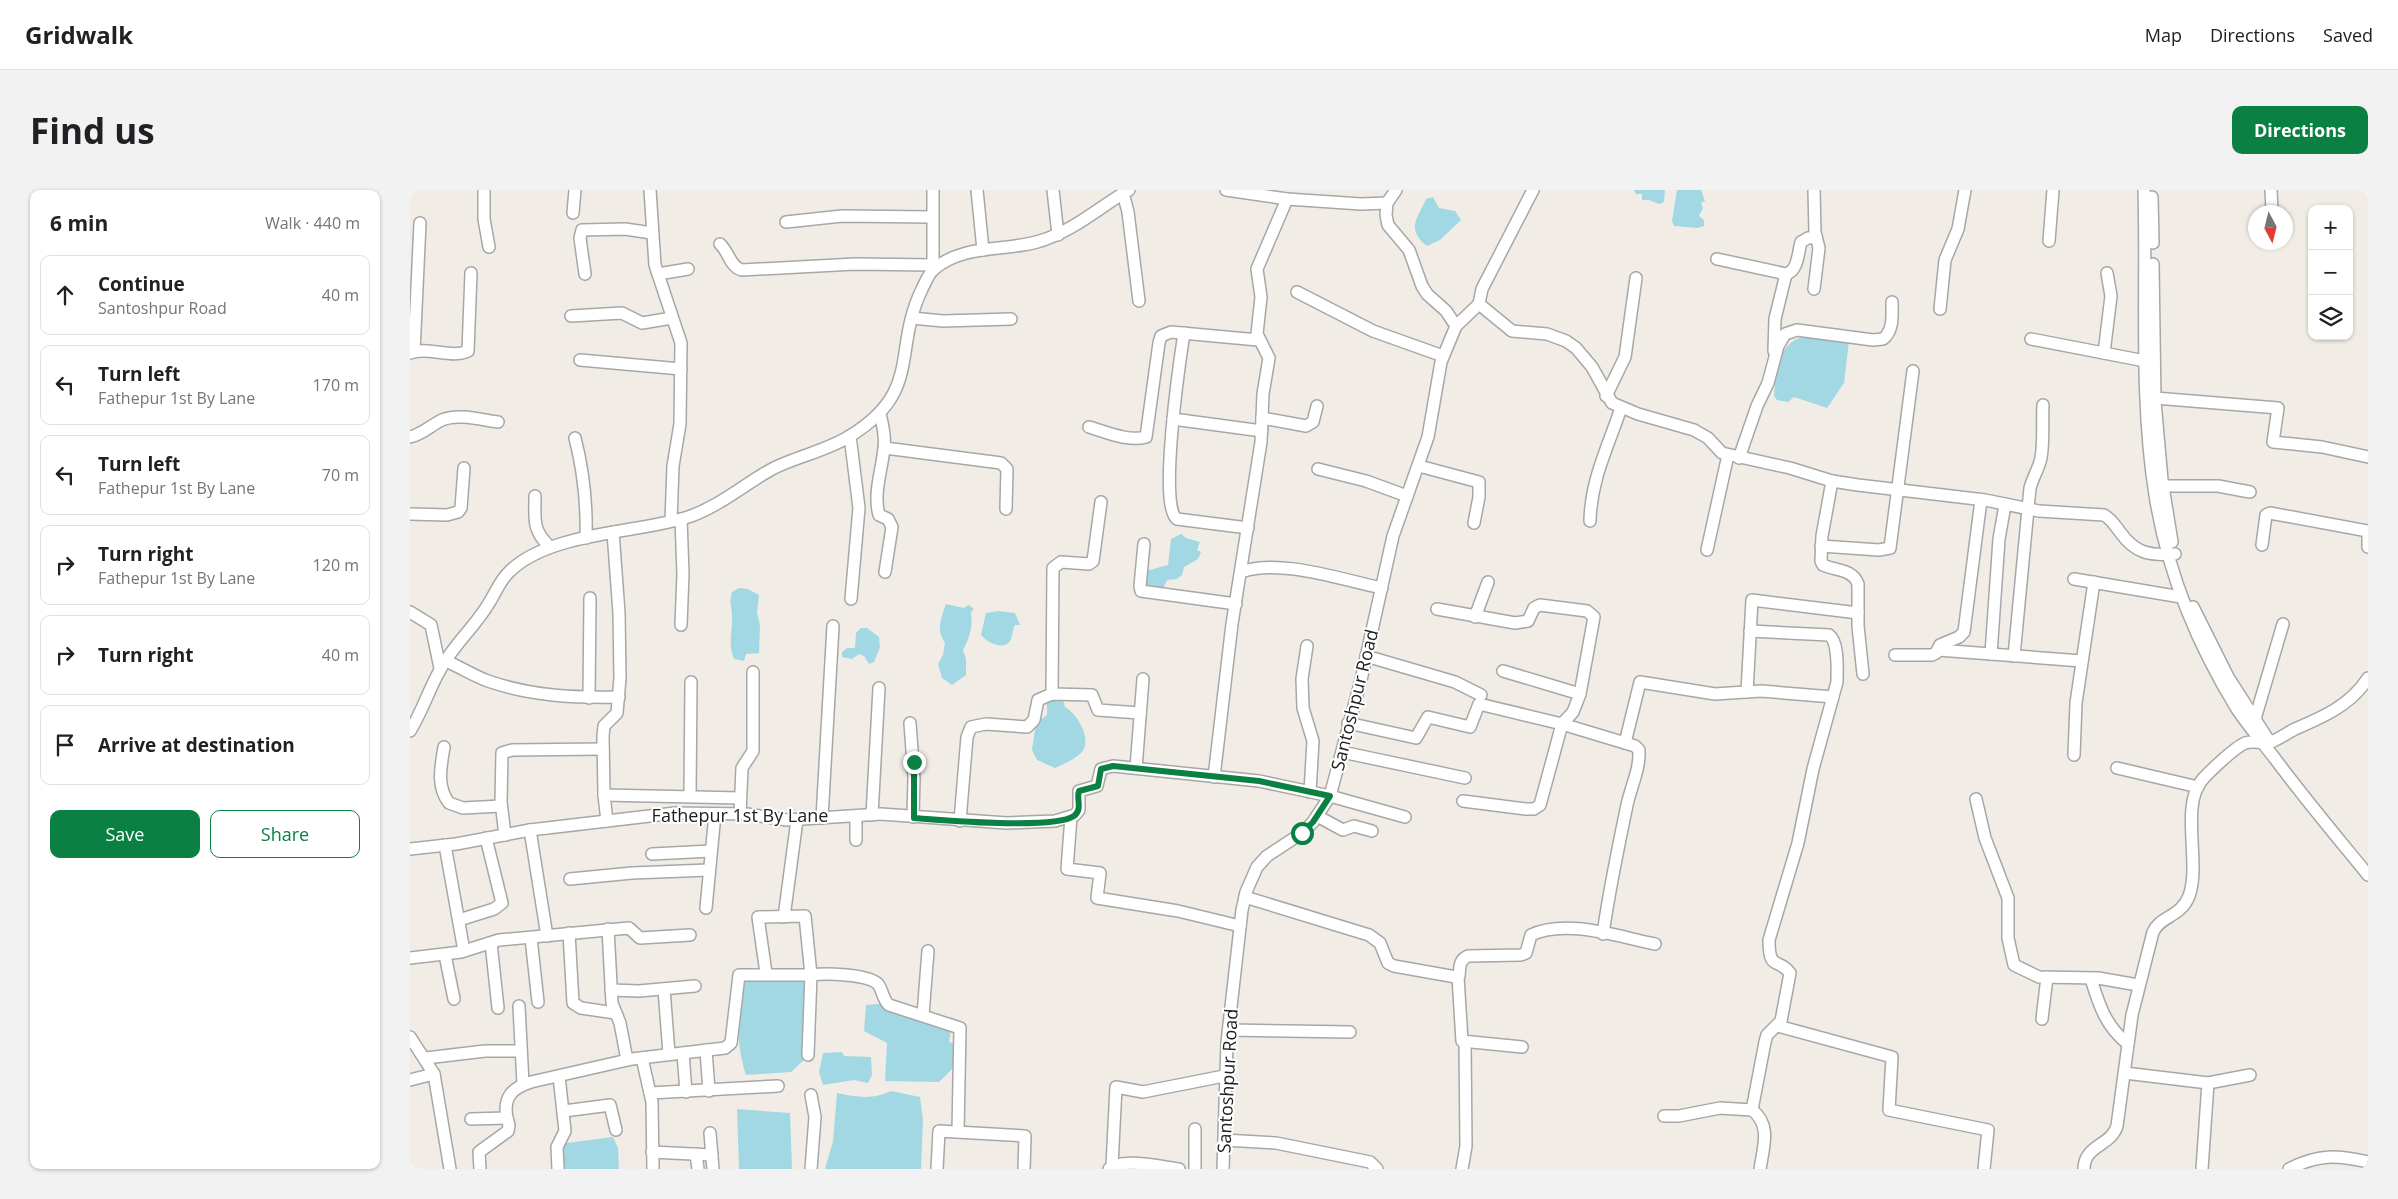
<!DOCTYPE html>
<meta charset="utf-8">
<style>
:root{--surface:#fff;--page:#f2f2f2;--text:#202124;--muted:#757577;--line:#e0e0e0;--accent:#0b8043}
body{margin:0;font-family:"Open Sans",sans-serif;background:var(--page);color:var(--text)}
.controls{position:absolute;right:15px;top:15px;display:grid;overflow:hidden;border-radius:10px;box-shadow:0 1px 4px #0004}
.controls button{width:45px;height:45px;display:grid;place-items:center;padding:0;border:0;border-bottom:1px solid var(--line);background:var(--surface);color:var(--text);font:25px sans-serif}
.compass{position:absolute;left:1838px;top:15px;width:45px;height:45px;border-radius:50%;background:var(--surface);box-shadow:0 1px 4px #0004;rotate:173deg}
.stop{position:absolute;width:15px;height:15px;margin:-11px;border:4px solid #0b8043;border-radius:50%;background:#fff}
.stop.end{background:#0b8043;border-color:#fff;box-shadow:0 1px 5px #0008}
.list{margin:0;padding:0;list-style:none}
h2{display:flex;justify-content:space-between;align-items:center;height:65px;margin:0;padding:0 20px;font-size:21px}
h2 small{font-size:16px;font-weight:400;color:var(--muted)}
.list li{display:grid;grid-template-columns:32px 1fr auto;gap:15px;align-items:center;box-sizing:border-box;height:80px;margin:0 10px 10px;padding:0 10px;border:1px solid var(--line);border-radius:10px}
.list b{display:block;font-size:19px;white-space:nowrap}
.list p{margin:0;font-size:16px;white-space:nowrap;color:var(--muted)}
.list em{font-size:16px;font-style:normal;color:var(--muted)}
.actions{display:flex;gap:10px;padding:15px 20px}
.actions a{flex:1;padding:11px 0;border:1px solid var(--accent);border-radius:10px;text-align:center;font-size:18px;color:var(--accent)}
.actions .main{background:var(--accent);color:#fff}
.icon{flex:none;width:28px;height:28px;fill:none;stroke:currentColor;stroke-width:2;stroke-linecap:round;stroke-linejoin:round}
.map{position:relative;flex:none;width:1958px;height:979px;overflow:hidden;border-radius:10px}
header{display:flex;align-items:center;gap:30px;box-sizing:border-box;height:70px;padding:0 25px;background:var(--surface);border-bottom:1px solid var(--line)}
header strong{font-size:24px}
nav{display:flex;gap:28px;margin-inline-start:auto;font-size:18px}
.intro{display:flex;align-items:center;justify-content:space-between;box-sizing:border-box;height:120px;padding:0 30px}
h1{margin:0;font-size:35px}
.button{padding:12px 22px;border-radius:10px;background:var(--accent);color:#fff;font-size:18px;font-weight:700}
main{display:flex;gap:30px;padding:0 30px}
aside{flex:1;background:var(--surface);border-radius:10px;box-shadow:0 1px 4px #0004}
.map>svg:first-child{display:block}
.water{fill:#a2d8e3}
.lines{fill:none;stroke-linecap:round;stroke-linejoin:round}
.minor-casing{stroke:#a7a7a7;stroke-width:14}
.minor{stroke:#fff;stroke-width:11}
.route{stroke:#0b8043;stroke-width:6}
.labels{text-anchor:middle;stroke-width:4;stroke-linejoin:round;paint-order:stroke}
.street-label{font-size:18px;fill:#202020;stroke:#fff}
</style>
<header>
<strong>Gridwalk</strong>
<nav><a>Map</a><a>Directions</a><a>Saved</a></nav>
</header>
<div class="intro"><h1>Find us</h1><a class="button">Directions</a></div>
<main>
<aside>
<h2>6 min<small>Walk · 440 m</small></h2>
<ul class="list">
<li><svg class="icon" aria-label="ahead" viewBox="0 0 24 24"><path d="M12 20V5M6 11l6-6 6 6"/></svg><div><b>Continue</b><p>Santoshpur Road</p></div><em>40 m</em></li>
<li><svg class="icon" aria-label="left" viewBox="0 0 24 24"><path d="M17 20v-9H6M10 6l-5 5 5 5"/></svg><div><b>Turn left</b><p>Fathepur 1st By Lane</p></div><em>170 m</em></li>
<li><svg class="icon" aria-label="left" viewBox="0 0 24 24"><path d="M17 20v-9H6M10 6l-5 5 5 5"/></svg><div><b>Turn left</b><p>Fathepur 1st By Lane</p></div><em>70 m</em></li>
<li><svg class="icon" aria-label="right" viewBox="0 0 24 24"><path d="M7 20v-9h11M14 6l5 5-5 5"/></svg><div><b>Turn right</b><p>Fathepur 1st By Lane</p></div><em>120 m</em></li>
<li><svg class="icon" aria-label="right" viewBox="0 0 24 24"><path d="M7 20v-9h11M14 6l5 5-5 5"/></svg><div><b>Turn right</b></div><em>40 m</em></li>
<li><svg class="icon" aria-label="arrive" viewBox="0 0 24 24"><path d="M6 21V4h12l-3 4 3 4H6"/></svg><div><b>Arrive at destination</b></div></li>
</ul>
<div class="actions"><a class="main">Save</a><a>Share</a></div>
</aside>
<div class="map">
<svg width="1958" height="979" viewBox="0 0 1958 979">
<rect width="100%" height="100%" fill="#f1ede6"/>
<g class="water">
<polygon points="1224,0 1255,0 1254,12 1249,14 1239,10 1232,10 1232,4 1226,4"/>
<polygon points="1267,0 1291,0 1295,11 1291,13 1293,18 1289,26 1294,30 1294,36 1288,38 1264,36 1262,31"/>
<path d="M1023,7L1029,18L1045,21L1051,30L1030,50L1017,56C996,39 1007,29 1016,9Z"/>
<path d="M1399,146L1439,151L1434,193L1417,218L1384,207L1378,212L1367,210L1364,206C1366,180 1368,149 1399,146Z"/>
<polygon points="771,344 776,348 790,352 787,360 791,362 788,369 774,377 772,385 767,389 757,390 753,399 737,399 733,394 736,381 758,375 761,349"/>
<path d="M329,398L338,399L349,405L347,422L350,435L349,463L336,464L334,471L324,469C318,454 322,445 322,430C323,419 318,413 322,402Z"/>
<path d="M536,414L554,418L559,415L564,419L561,422C563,437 560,447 553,460L556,469V485L542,495L532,488L528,474L533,465L535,453C526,440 531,428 536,414Z"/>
<path d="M588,421L605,423L610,435H605C602,440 603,446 600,451C593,461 577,452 571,445L576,423Z"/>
<polygon points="451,438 457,438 469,447 470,457 464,472 459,474 454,466 449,464 442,469 432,467 432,462 437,458 445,458 446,443"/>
<path d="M637,509L653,510L655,517C668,524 684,552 670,564C663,570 652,575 645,578L627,570L622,560L626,533L637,525Z"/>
<path d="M333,788H399L395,869L381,882L336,885C326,855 326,819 333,788Z"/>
<polygon points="479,813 543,828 539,852 546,854 543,878 529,892 475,891 477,853 454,841 456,815"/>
<polygon points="432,862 434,866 461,867 462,885 458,893 444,890 413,895 409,882 413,863"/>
<path d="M481,901L510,907L513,930L511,979H415L423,951L427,903C447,907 462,910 481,901Z"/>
<polygon points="327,919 380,923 382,979 329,979"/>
<polygon points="203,947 208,958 209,979 151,979 149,954"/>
</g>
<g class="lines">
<defs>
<g id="minor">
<polyline points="74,0 74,29 79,57"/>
<polyline points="240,0 245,75 271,153 270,234 263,276 261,331"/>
<polyline points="567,0 573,60"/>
<polyline points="643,0 648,45"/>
<polyline points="816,0 877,9 951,14 977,13"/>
<polyline points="986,0 977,13 976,25 978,35 999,60 1012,96 1017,104 1036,121 1046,136"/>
<path d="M1734,0C1737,101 1729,205 1745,305C1757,381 1787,454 1827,519C1839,537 1853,553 1866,570C1895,609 1927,647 1958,685"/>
<polyline points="1861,0 1862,21"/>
<polyline points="713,3 718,22 729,111"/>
<polyline points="1742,7 1743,53"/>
<polyline points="163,23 165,0"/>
<polyline points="376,32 432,26 522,27"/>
<polyline points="1639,51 1643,0"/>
<path d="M310,54C319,62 320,77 332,80L445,74L523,75"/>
<path d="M1307,69L1376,84C1388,81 1388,63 1391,52L1398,48L1406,47"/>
<polyline points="1743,74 1745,212 1752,290 1762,352"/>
<polyline points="523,80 523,0"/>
<polyline points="175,84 170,48 172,40 215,39 242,43"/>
<polyline points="248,84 278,79"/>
<polyline points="1404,99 1409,58 1405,42 1404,0"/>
<polyline points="887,102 963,141 1033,166"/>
<path d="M1069,114L1102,141L1137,144L1156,151L1166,158L1182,177L1202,213L1228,224L1284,240L1298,248L1312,263L1380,278L1422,291L1448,295L1575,310L1629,321L1694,325C1701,329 1705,335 1710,342C1725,363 1739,366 1765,364"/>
<polyline points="1530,119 1535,70 1548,39 1555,0"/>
<polyline points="161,126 212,123 232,133 262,128"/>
<polyline points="502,128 533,131 601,129"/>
<path d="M774,143C770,169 748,317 767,329L838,338"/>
<polyline points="1621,149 1735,171"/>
<polyline points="1364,161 1365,129 1376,84"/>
<polyline points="4,162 10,33"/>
<path d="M0,163C18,156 41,169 58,161L61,83"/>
<polyline points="1694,163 1701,106 1697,83"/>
<polyline points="170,170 271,179"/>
<polyline points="1196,206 1215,167 1226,88"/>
<polyline points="1745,208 1868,218 1863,252 1912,257 1958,267"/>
<path d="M470,223C472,234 476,246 474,258C472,280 463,303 469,325L478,329L482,337L475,382"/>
<polyline points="852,228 896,236 903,232 907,216"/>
<polyline points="763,229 852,241"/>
<path d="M679,237C696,242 719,252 736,247L749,153L751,146L761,142L848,150"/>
<polyline points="440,246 449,318 441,409"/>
<path d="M0,247C13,244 21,235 32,230C48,223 72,230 88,232"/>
<path d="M165,248C174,283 177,312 176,348"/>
<polyline points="475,258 591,273 597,279 596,319"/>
<path d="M1329,268L1347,216L1358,193L1368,156L1375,144L1387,140L1463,150L1473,149C1484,140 1482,125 1482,112"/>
<polyline points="1009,276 1069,292 1069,307 1064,333"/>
<polyline points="908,279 956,291 997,306"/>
<path d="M1422,291L1412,346L1411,371L1413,375C1426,381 1443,379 1448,394V436L1453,484"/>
<polyline points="1753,296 1808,296 1840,302"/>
<path d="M125,306C125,330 122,340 140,357"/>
<polyline points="0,324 37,325 48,322 51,318 54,278"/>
<polyline points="271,329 273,384 271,435"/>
<path d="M1180,331C1181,289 1198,257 1211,218"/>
<polyline points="1958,343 1958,357"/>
<polyline points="734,354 730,396 731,401 826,414"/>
<polyline points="1852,355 1856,325 1860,323 1958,341"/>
<polyline points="1411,356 1469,360 1480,358 1503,181"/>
<polyline points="1297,360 1318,265"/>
<path d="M831,382C870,368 932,390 972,398"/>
<polyline points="1664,389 1771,407"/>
<polyline points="1783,417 1818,487 1859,551"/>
<polyline points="1027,419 1105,433 1118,431 1124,418 1130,415 1177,421 1184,427 1170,504 1163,522 1152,534 1130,615 1124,619 1116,619 1053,611"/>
<polyline points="0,422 21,435 30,478"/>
<polyline points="1065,427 1078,392"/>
<path d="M1340,441L1419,445C1429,452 1427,480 1427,492L1403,579L1388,653L1359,750C1359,782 1368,767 1380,783L1371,831L1357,845L1355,852L1342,920"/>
<polyline points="897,456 892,489 893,518 903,551 900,602"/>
<polyline points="1528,460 1672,471"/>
<polyline points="1581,464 1589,349 1595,315"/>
<polyline points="1485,465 1522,465 1526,463 1530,455 1549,447 1554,442 1571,310"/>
<polyline points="956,466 1045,492 1071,505"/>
<path d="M1604,466L1620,298C1623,287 1629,278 1631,268C1634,251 1632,232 1633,215"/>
<path d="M36,471C50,477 64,486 78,491C121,506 164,508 209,507"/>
<polyline points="1093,481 1170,504"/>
<polyline points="1337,502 1342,410 1448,423"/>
<polyline points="642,504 643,378 651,372 679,374 683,371 691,312"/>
<polyline points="179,508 180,408"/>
<polyline points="1845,529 1873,434"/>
<polyline points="500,533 504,588 503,627"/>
<path d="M938,533L1006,548L1018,527L1060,537L1069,514L1152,534L1225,556L1229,560C1230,580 1221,596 1217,615C1208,658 1199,701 1193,744"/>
<path d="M0,541C12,522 19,499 30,480C43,455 65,437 79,413C86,402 90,390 100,381C139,343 224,343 275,328C308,318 334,294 364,278C389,266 418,260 440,246C513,201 482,161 512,99C515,93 519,83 524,79C556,52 600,63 636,49C667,38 691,16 719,0"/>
<polyline points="1215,553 1230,492 1305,504 1351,501 1423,507"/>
<path d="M34,557C31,576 26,596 39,613L53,618L91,616"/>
<polyline points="932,562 1055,588"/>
<polyline points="1664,565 1666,513 1684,392"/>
<polyline points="726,578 733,489"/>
<polyline points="1707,578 1788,597"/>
<polyline points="804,587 822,434 851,252 853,204 859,168 847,144 851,107 847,79 877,9"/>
<polyline points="194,605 330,608"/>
<polyline points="280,606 281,492"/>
<polyline points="1566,609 1575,648 1598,708 1598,748 1604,775 1629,787 1688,788 1728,795"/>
<polyline points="330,624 332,578 343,561 343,482"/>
<polyline points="462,625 469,498"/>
<polyline points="446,626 446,650"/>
<polyline points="907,626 933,640 944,636 962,641"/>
<polyline points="661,627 657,679 690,683 687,708 768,721 830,736"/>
<polyline points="412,628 423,436"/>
<polyline points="197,631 194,605 193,546 194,536 207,523 210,488 209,423 203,342"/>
<polyline points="550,631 557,547 561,537 576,534 617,537 624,530 628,510 642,504 682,505 688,520 730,523"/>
<polyline points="120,640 137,746"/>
<polyline points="95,645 91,612 92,563 102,560 193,559"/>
<polyline points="35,655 54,761"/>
<polyline points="0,659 46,654 120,640 265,623 337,624 377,630 471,624 597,633 645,631 665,625 669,620 669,601 687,596 691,579 703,576 849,591 920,606 995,627"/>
<polyline points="242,664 301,661"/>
<polyline points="160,689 222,683 299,680"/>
<path d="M835,707L959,745L970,753L978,773L984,776L1046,787L1049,786C1050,777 1049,770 1058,766L1111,765L1116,763L1121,745C1156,728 1209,747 1245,754"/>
<polyline points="296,718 305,624"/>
<polyline points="374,727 387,630"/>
<polyline points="49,730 84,719 92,713 76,648"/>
<polyline points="198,739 202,813 210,833 217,870"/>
<polyline points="159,743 163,813 171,818 205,823"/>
<polyline points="121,748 128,812"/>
<polyline points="81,753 88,818"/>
<polyline points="35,765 44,809"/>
<polyline points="0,768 51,762 89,750 219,738 230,748 280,745"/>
<polyline points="1048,787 1052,851 1112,857"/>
<path d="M1681,789C1689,815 1696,837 1718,854"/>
<polyline points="254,799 259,864"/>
<polyline points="201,800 229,801 285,796"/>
<polyline points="109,816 113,894"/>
<polyline points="513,825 518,761"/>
<polyline points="1632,829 1637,787"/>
<polyline points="1368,836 1482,867 1479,920 1578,940 1574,979"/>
<polyline points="819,840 940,842"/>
<polyline points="0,847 24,884 40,979"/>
<polyline points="296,860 299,901"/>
<polyline points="273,863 276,902"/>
<path d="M398,865L401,785C415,783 458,784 468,794C473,801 473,810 479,815L550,838L548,941"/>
<polyline points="16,868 75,861 110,861"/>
<polyline points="232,868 242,912 243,979"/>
<polyline points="1715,883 1798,893 1840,885"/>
<polyline points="0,890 24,884"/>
<polyline points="240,903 368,896"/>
<polyline points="401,905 405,927 401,979"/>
<polyline points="154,921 200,915 206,940"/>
<path d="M1254,926H1269L1310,918L1342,920C1362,935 1353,958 1350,979"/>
<path d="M61,929L97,928C93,907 102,898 121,892L222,869L315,858L321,853L329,785H401L395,726L348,727L356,783"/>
<polyline points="300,943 303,979"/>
<polyline points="814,950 866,953 960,972 967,979"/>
<polyline points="242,962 302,965"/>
<polyline points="286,964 288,979"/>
<polyline points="702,976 706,897 733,902 814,886"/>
<polyline points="70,979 69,962 98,941 99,935 97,928"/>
<polyline points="148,979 147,957 155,941 149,886"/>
<polyline points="527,979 529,941 615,946 614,979"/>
<path d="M699,979C711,967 753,977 769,979"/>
<polyline points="785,979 785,939"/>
<polyline points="813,979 817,852 832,720 836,702 847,677 857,666 892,643 903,632 920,606 951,490 983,346 1018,247 1031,172 1046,136 1069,114 1072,99 1123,0"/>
<polyline points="1052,979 1056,956 1055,852"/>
<path d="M1674,979C1674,955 1701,956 1707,936L1722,825L1743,742C1750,726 1771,727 1779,706C1791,674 1770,616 1792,590C1800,581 1824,558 1835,553C1843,550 1853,554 1861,552C1869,549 1877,543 1885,539C1913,527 1941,515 1958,488"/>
<polyline points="1792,979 1798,893"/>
<path d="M1879,979C1908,964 1927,965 1958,972"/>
</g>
</defs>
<use href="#minor" class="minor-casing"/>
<use href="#minor" class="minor"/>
</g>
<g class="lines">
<path class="route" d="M504,572V628C532,630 643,640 664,626C673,619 666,609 669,601L688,596L691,579L703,576L849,591L920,606L903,632L892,643"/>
</g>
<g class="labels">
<g class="street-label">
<text transform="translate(945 510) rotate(-76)" y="6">Santoshpur Road</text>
<text x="330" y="632">Fathepur 1st By Lane</text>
<text transform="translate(818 891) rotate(-87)" y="6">Santoshpur Road</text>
</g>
</g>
</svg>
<div class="controls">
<button>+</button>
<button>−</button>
<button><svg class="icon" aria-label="layers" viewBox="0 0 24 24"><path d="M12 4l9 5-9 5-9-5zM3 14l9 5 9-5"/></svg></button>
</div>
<svg class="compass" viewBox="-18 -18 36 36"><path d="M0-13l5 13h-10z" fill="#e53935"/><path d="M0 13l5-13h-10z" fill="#757577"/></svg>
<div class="stop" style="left:892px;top:643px"></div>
<div class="stop end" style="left:504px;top:572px"></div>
</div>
</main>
